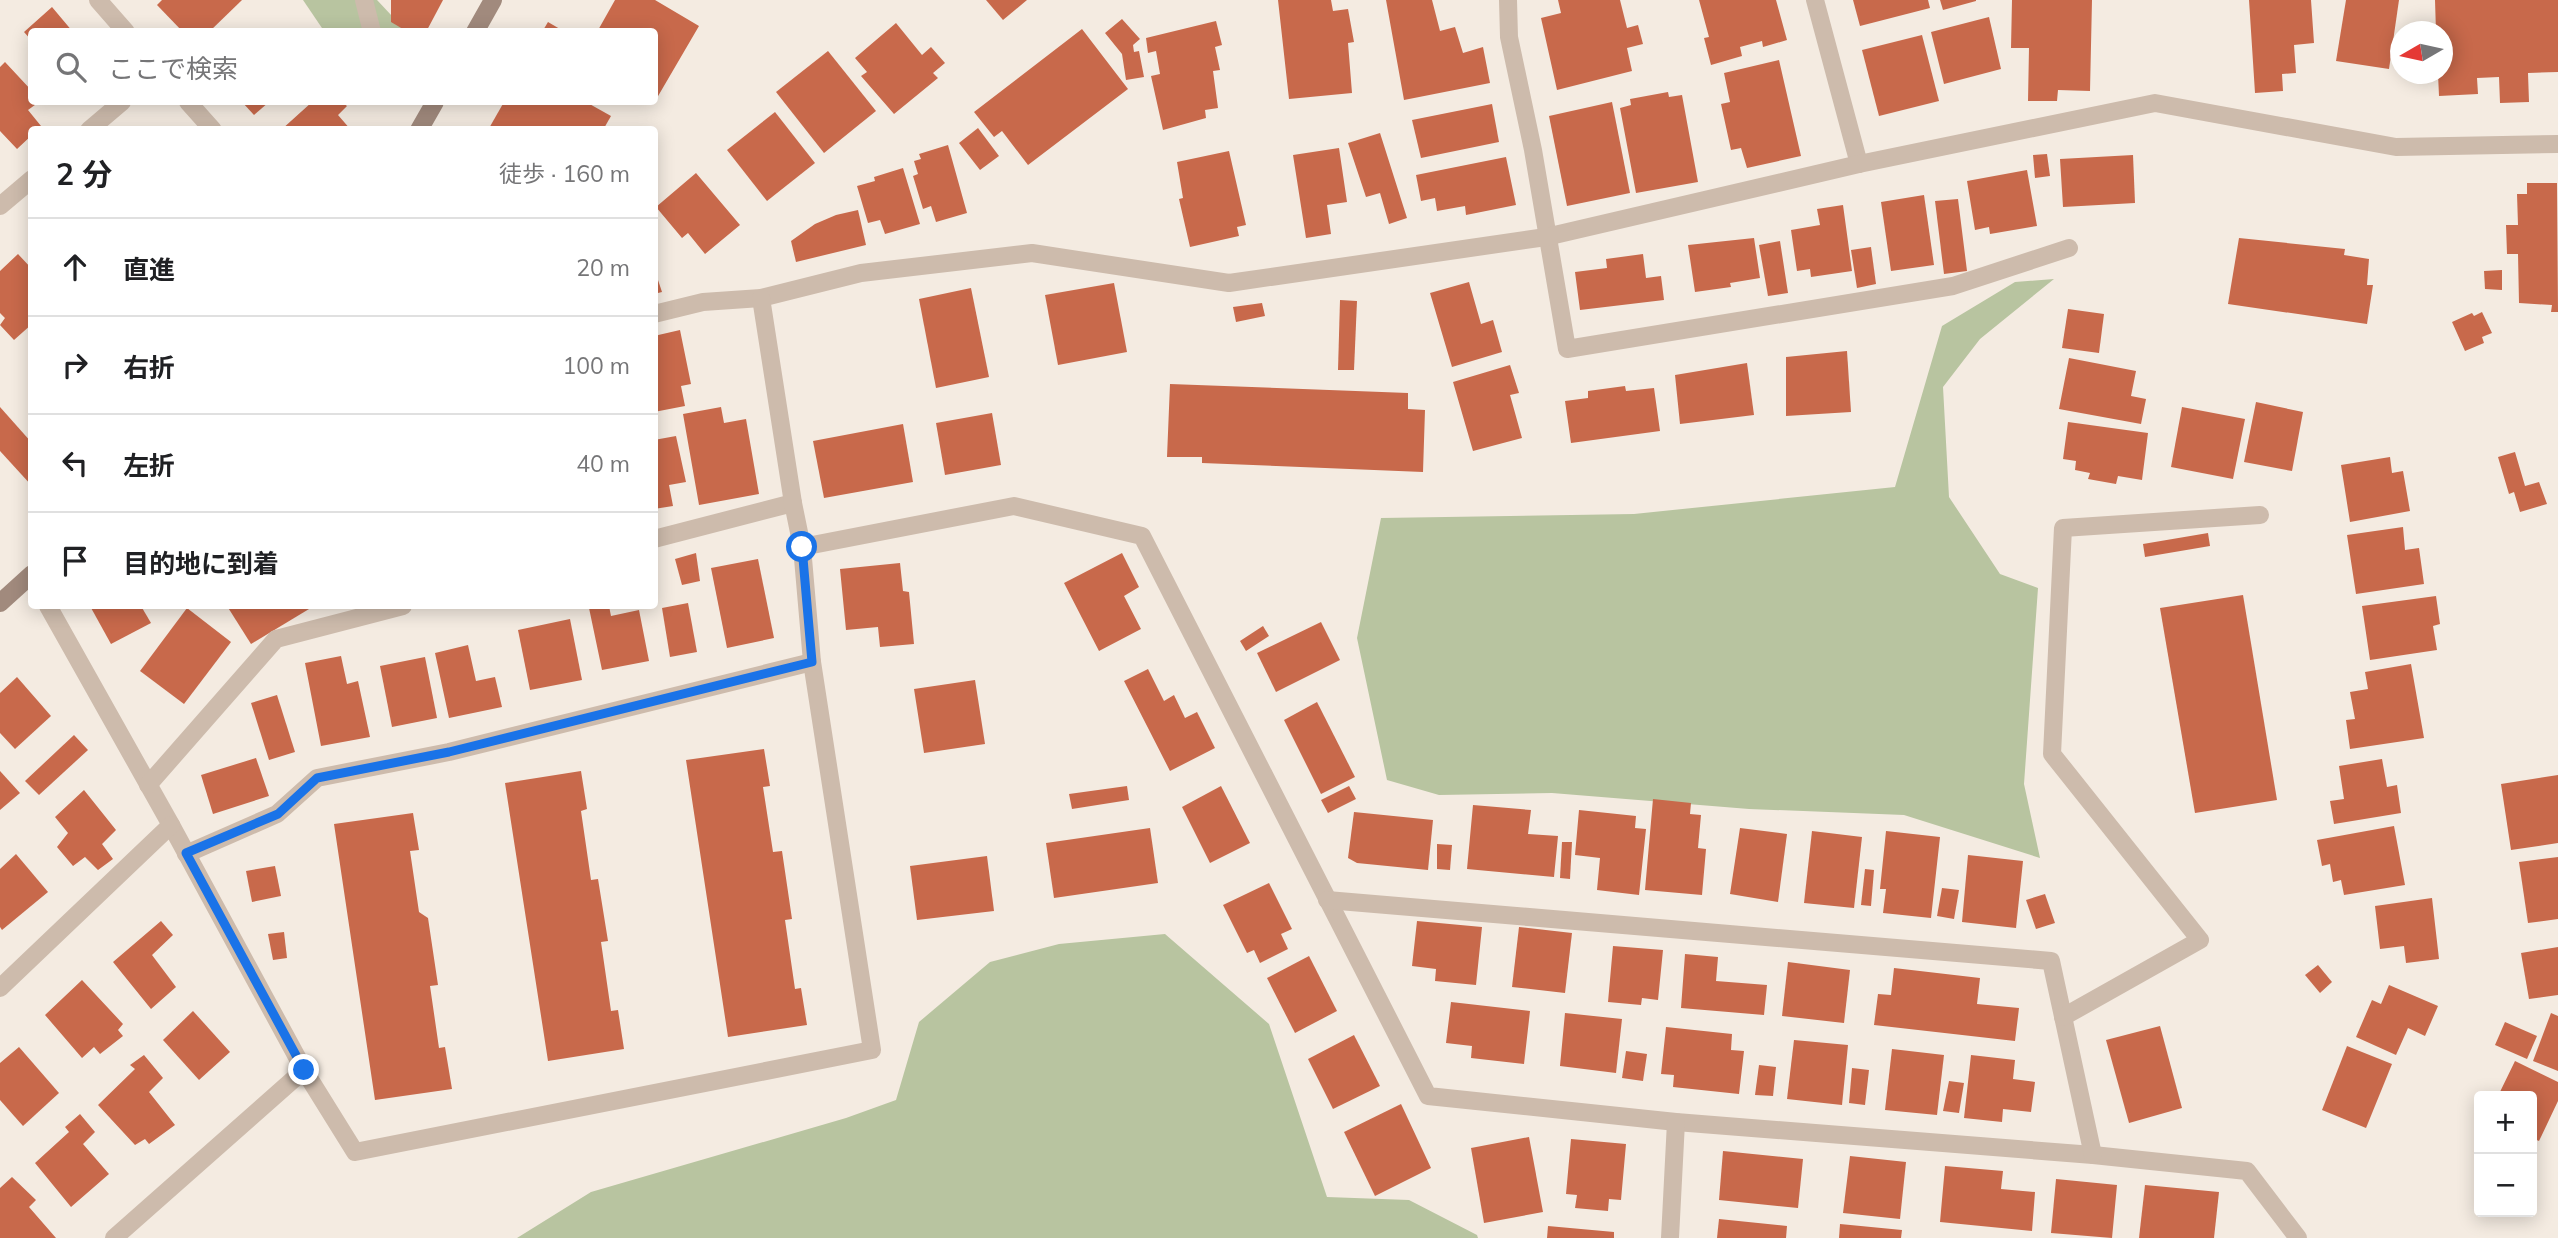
<!DOCTYPE html>
<html lang="ja">
<meta charset="utf-8">
<style>
:root{--surface:#fff;--page:#f2f2f2;--text:#202124;--muted:#757577;--line:#e0e0e0}
body{margin:0;font-family:Mulish,"Noto Sans JP",sans-serif;background:var(--page);color:var(--text)}
.controls{position:absolute;right:21px;bottom:21px;display:grid;overflow:hidden;border-radius:7px;box-shadow:0 4px 18px #0003}
.controls button{width:63px;height:63px;display:grid;place-items:center;padding:0;border:0;border-bottom:2px solid var(--line);background:var(--surface);color:var(--text);font:35px sans-serif}
.compass{position:absolute;left:2390px;top:21px;width:63px;height:63px;border-radius:50%;background:var(--surface);box-shadow:0 4px 18px #0003;rotate:261deg}
.stop{position:absolute;width:21px;height:21px;margin:-16px;border:5px solid #1a73e8;border-radius:50%;background:#fff}
.stop.end{background:#1a73e8;border-color:#fff;box-shadow:0 2px 7px #0008}
.list{margin:0;padding:0;list-style:none}
h2{display:flex;justify-content:space-between;align-items:center;height:91px;margin:0;padding:0 28px;font-size:30px}
h2 small{font-size:23px;font-weight:400;color:var(--muted)}
.list li{display:grid;grid-template-columns:46px 1fr auto;gap:21px;align-items:center;box-sizing:border-box;height:98px;padding:0 28px;border-top:2px solid var(--line)}
.list b{display:block;font-size:26px;white-space:nowrap}
.list em{font-size:23px;font-style:normal;color:var(--muted)}
.icon{flex:none;width:38px;height:38px;fill:none;stroke:currentColor;stroke-width:2;stroke-linecap:round;stroke-linejoin:round}
.map{position:relative;flex:none;width:2558px;height:1238px;overflow:hidden}
.search{position:absolute;background:var(--surface);box-shadow:0 4px 18px #0003;left:28px;top:28px;width:630px;height:77px;display:flex;align-items:center;gap:18px;box-sizing:border-box;padding:0 24px;border-radius:7px;color:var(--muted);font-size:26px}
.panel{position:absolute;background:var(--surface);box-shadow:0 4px 18px #0003;left:28px;top:126px;width:630px;height:483px;border-radius:7px}
.map>svg:first-child{display:block}
.green{fill:#b8c4a0}
.building{fill:#c8694b}
.lines{fill:none;stroke-linecap:round;stroke-linejoin:round}
.street{stroke:#cdbbac;stroke-width:18}
.secondary{stroke:#a18a7d;stroke-width:18}
.route{stroke:#1a73e8;stroke-width:9}
</style>
<div class="map">
<svg width="2558" height="1238" viewBox="0 0 2558 1238">
<rect width="100%" height="100%" fill="#f4ebe1"/>
<g class="green">
<polygon points="303,0 377,0 406,31 324,31"/>
<polygon points="2054,279 1980,339 1943,387 1949,497 2000,574 2038,588 2024,784 2040,858 1904,815 1749,809 1552,793 1439,795 1387,780 1357,638 1381,518 1634,514 1895,487 1942,326 2015,282"/>
<polygon points="1165,934 1269,1024 1327,1197 1409,1200 1477,1235 1478,1238 517,1238 591,1192 846,1118 896,1100 919,1022 990,962 1059,944"/>
</g>
<g class="building">
<polygon points="162,0 242,0 209,32 183,32 157,5"/>
<polygon points="391,0 443,0 426,32 408,32 391,22"/>
<polygon points="615,0 655,0 699,26 654,103 654,32 597,32"/>
<polygon points="986,0 1027,0 1003,20"/>
<polygon points="1278,0 1331,0 1333,11 1348,9 1354,42 1348,43 1352,93 1289,99"/>
<polygon points="1386,0 1432,0 1440,31 1455,27 1463,53 1483,47 1490,83 1404,100"/>
<polygon points="1558,0 1620,0 1627,28 1638,25 1643,44 1627,48 1632,71 1557,90 1541,18 1561,13"/>
<polygon points="1699,0 1776,0 1787,40 1763,47 1762,41 1740,47 1742,56 1711,65 1704,38 1709,37"/>
<polygon points="1853,0 1928,0 1930,8 1860,26"/>
<polygon points="1940,0 1976,0 1976,1 1943,10"/>
<polygon points="2012,0 2092,0 2090,91 2058,90 2057,101 2028,101 2029,48 2011,48"/>
<polygon points="2249,0 2311,0 2314,43 2294,45 2296,73 2282,74 2283,91 2255,93"/>
<polygon points="2346,0 2399,0 2389,69 2336,61"/>
<polygon points="2435,0 2558,0 2558,72 2528,73 2529,102 2500,103 2499,77 2477,78 2478,94 2439,96 2438,74 2442,74 2442,32 2436,32"/>
<polygon points="52,7 73,32 32,32 32,41 24,32"/>
<polygon points="1989,17 2001,69 1944,84 1931,32"/>
<polygon points="1122,19 1140,39 1133,45 1134,52 1139,51 1144,77 1126,80 1122,54 1105,33"/>
<polygon points="1216,21 1222,45 1215,47 1220,70 1213,71 1218,108 1205,110 1206,118 1163,130 1151,76 1160,74 1156,51 1148,53 1146,38"/>
<polygon points="548,22 565,32 542,32"/>
<polygon points="896,23 922,55 931,47 945,63 933,73 938,78 894,114 861,76 867,72 855,58"/>
<polygon points="1082,29 1128,89 1028,165 1002,131 994,137 974,112"/>
<polygon points="1922,35 1939,101 1879,116 1862,50"/>
<polygon points="828,51 876,111 824,153 776,92"/>
<polygon points="1779,60 1801,156 1747,168 1741,148 1731,150 1721,104 1730,102 1724,73"/>
<polygon points="5,62 32,91 32,102 39,102 28,110 41,126 37,130 32,130 32,135 17,149 0,131 0,67"/>
<polygon points="1668,92 1669,97 1682,95 1698,182 1636,193 1620,108 1631,105 1630,99"/>
<polygon points="242,102 269,102 254,115"/>
<polygon points="312,102 342,102 347,106 338,115 351,130 281,130"/>
<polygon points="504,102 586,102 611,116 603,130 488,130"/>
<polygon points="1612,102 1630,193 1567,206 1549,116"/>
<polygon points="1492,104 1499,142 1421,158 1412,120"/>
<polygon points="775,112 815,163 767,201 727,150"/>
<polygon points="978,128 999,156 980,170 959,143"/>
<polygon points="1380,133 1407,218 1389,224 1380,193 1366,197 1348,143"/>
<polygon points="948,145 967,213 936,222 931,206 923,209 913,176 918,174 914,161 921,159 919,154"/>
<polygon points="1339,148 1347,202 1327,205 1331,234 1306,238 1293,155"/>
<polygon points="1229,151 1246,225 1237,227 1239,236 1190,247 1179,199 1183,198 1177,162"/>
<polygon points="2047,154 2050,176 2035,178 2033,155"/>
<polygon points="2133,155 2135,203 2063,207 2060,159"/>
<polygon points="1506,157 1516,205 1466,215 1465,206 1437,211 1435,198 1421,201 1416,175"/>
<polygon points="903,168 920,224 885,234 880,220 868,223 857,186 875,181 874,177"/>
<polygon points="2027,170 2037,226 1990,234 1989,227 1975,230 1967,181"/>
<polygon points="696,173 740,225 705,254 688,233 682,238 656,207"/>
<polygon points="2527,183 2557,183 2558,312 2551,312 2552,305 2519,303 2518,254 2507,254 2506,225 2518,225 2517,194 2527,194"/>
<polygon points="1924,195 1934,265 1891,271 1881,202"/>
<polygon points="1958,199 1967,271 1944,274 1935,201"/>
<polygon points="1843,205 1852,271 1811,277 1810,269 1797,271 1791,230 1820,225 1817,209"/>
<polygon points="858,210 866,245 796,262 791,241 815,224 836,215"/>
<polygon points="1754,238 1760,278 1730,283 1731,287 1695,292 1688,245"/>
<polygon points="2239,238 2345,249 2344,255 2369,259 2367,285 2373,285 2367,324 2228,304"/>
<polygon points="1780,241 1788,293 1768,296 1759,245"/>
<polygon points="1871,247 1876,284 1857,288 1851,250"/>
<polygon points="18,254 32,269 32,324 14,340 0,325 5,318 0,313 0,271"/>
<polygon points="1643,254 1646,278 1661,276 1664,300 1580,310 1575,272 1607,268 1606,259"/>
<polygon points="654,268 662,292 654,294"/>
<polygon points="2502,270 2502,290 2485,289 2484,271"/>
<polygon points="1469,282 1481,324 1493,320 1502,352 1452,367 1430,293"/>
<polygon points="1114,283 1127,352 1058,365 1045,295"/>
<polygon points="971,288 989,377 936,388 919,299"/>
<polygon points="1340,300 1357,301 1354,370 1338,370"/>
<polygon points="1262,303 1265,316 1236,322 1233,307"/>
<polygon points="2068,309 2104,314 2099,353 2062,348"/>
<polygon points="2482,312 2492,333 2482,337 2484,343 2465,351 2452,322 2472,313 2474,316"/>
<polygon points="680,330 691,384 681,386 685,406 654,412 654,336"/>
<polygon points="1847,351 1851,412 1786,416 1786,357"/>
<polygon points="2069,358 2136,371 2131,396 2146,399 2141,424 2059,409"/>
<polygon points="1747,363 1754,415 1680,424 1675,375"/>
<polygon points="1510,365 1519,393 1510,395 1522,438 1473,451 1453,382"/>
<polygon points="1170,384 1408,393 1408,409 1425,410 1423,472 1202,463 1202,457 1167,457"/>
<polygon points="1625,386 1626,391 1654,388 1660,431 1571,443 1565,401 1588,398 1588,391"/>
<polygon points="2256,402 2303,412 2292,471 2244,462"/>
<polygon points="0,407 32,443 32,486 0,451"/>
<polygon points="721,407 724,423 746,419 759,494 699,505 683,414"/>
<polygon points="2182,407 2245,419 2233,479 2171,467"/>
<polygon points="992,413 1001,465 945,475 936,423"/>
<polygon points="2068,422 2148,433 2142,480 2118,476 2116,484 2088,479 2090,473 2075,470 2076,461 2063,459"/>
<polygon points="903,424 913,482 824,498 813,441"/>
<polygon points="676,436 686,482 669,485 673,506 654,509 654,440"/>
<polygon points="2515,452 2525,486 2539,482 2547,504 2520,512 2514,492 2509,494 2498,457"/>
<polygon points="2390,457 2392,473 2403,471 2410,511 2350,522 2341,465"/>
<polygon points="2403,527 2405,550 2419,548 2424,584 2356,594 2347,535"/>
<polygon points="2208,533 2210,546 2145,557 2143,544"/>
<polygon points="696,553 700,581 682,585 675,559"/>
<polygon points="1122,553 1139,587 1124,596 1141,629 1099,651 1064,583"/>
<polygon points="758,559 774,638 727,648 711,568"/>
<polygon points="900,563 903,591 909,592 914,644 880,647 878,627 846,630 840,569"/>
<polygon points="2243,595 2277,800 2195,813 2160,608"/>
<polygon points="2436,596 2440,624 2433,626 2437,650 2370,660 2362,606"/>
<polygon points="688,603 697,652 670,657 662,608"/>
<polygon points="90,606 141,606 151,623 111,644"/>
<polygon points="227,606 314,606 251,644"/>
<polygon points="600,606 609,606 611,616 639,610 649,661 602,670 589,608"/>
<polygon points="187,608 231,642 184,704 140,671"/>
<polygon points="570,619 582,680 530,690 518,630"/>
<polygon points="1321,622 1340,660 1276,692 1257,653"/>
<polygon points="1263,626 1269,636 1246,651 1240,641"/>
<polygon points="468,645 476,681 495,677 502,707 449,718 435,653"/>
<polygon points="341,656 347,684 358,681 370,737 321,746 305,663"/>
<polygon points="425,657 437,718 392,727 380,666"/>
<polygon points="2411,664 2424,738 2350,749 2346,720 2355,719 2350,692 2368,689 2365,672"/>
<polygon points="1148,669 1164,701 1174,695 1185,718 1197,712 1215,748 1170,771 1124,681"/>
<polygon points="17,677 51,716 15,749 0,733 0,693"/>
<polygon points="975,680 985,744 924,753 914,689"/>
<polygon points="277,695 295,752 269,760 251,703"/>
<polygon points="1317,702 1355,777 1321,794 1284,720"/>
<polygon points="74,735 88,750 39,795 25,781"/>
<polygon points="764,749 770,786 763,787 773,852 782,851 792,919 785,920 795,989 801,988 807,1025 728,1037 686,760"/>
<polygon points="256,758 269,796 213,814 201,775"/>
<polygon points="2382,759 2387,787 2397,785 2401,813 2334,824 2330,801 2344,799 2339,766"/>
<polygon points="0,771 20,793 0,810"/>
<polygon points="581,771 587,809 581,811 591,880 598,879 608,941 601,942 611,1011 618,1010 624,1049 548,1061 505,783"/>
<polygon points="2558,775 2558,843 2511,850 2501,784"/>
<polygon points="1127,786 1129,800 1072,809 1069,794"/>
<polygon points="1221,786 1250,843 1210,863 1182,807"/>
<polygon points="1349,786 1356,799 1328,813 1321,800"/>
<polygon points="84,790 116,830 102,844 113,859 98,870 85,857 73,866 57,847 68,833 55,817"/>
<polygon points="1653,799 1691,803 1690,814 1701,815 1698,848 1706,849 1702,895 1645,890"/>
<polygon points="1473,805 1531,810 1528,834 1558,836 1554,877 1467,869"/>
<polygon points="1579,810 1636,816 1635,828 1646,829 1639,895 1597,890 1600,858 1575,855"/>
<polygon points="1354,812 1433,820 1428,870 1357,863 1348,858"/>
<polygon points="413,813 419,850 410,851 419,912 428,918 438,985 430,986 439,1048 445,1047 452,1089 375,1100 334,824"/>
<polygon points="2394,826 2405,885 2344,895 2341,880 2333,882 2330,864 2322,866 2317,840"/>
<polygon points="1150,828 1158,883 1054,898 1046,843"/>
<polygon points="1740,828 1787,834 1778,902 1730,894"/>
<polygon points="1812,831 1862,837 1854,908 1804,903"/>
<polygon points="1886,831 1940,837 1931,918 1883,913 1886,889 1880,889"/>
<polygon points="1562,842 1572,842 1570,879 1560,878"/>
<polygon points="1437,844 1452,845 1450,870 1437,869"/>
<polygon points="16,854 48,892 2,930 0,927 0,869"/>
<polygon points="1968,855 2023,861 2016,928 1962,922"/>
<polygon points="987,856 994,911 917,920 910,866"/>
<polygon points="2558,857 2558,919 2528,923 2519,862"/>
<polygon points="275,866 281,896 252,902 246,871"/>
<polygon points="1865,869 1874,870 1871,906 1861,905"/>
<polygon points="1269,883 1292,929 1281,934 1288,949 1260,963 1254,950 1247,953 1223,905"/>
<polygon points="1942,888 1959,890 1954,919 1937,916"/>
<polygon points="2045,894 2055,923 2036,929 2026,900"/>
<polygon points="2432,898 2439,959 2406,963 2404,946 2380,949 2375,906"/>
<polygon points="161,921 173,935 152,955 176,987 151,1009 113,962"/>
<polygon points="1417,921 1482,927 1476,985 1435,981 1436,969 1412,966"/>
<polygon points="1519,927 1572,933 1565,993 1512,987"/>
<polygon points="284,932 287,958 273,960 268,934"/>
<polygon points="1613,946 1663,950 1658,1000 1642,998 1641,1005 1608,1002"/>
<polygon points="2558,947 2558,995 2529,999 2521,953"/>
<polygon points="1685,954 1718,957 1716,981 1767,985 1764,1015 1681,1008"/>
<polygon points="1309,956 1337,1011 1295,1033 1267,978"/>
<polygon points="1788,962 1850,970 1844,1023 1782,1016"/>
<polygon points="2318,965 2332,982 2320,993 2305,975"/>
<polygon points="1894,968 1980,978 1977,1004 2019,1008 2015,1041 1874,1025 1878,994 1891,995"/>
<polygon points="82,980 123,1024 118,1030 123,1036 100,1054 94,1047 82,1058 45,1015"/>
<polygon points="2389,985 2438,1006 2425,1036 2408,1028 2396,1055 2356,1037 2372,1000 2381,1004"/>
<polygon points="1451,1002 1530,1011 1524,1064 1471,1058 1472,1046 1446,1043"/>
<polygon points="193,1011 230,1052 199,1080 163,1040"/>
<polygon points="1565,1013 1622,1019 1616,1073 1560,1066"/>
<polygon points="2551,1013 2558,1016 2558,1071 2533,1061"/>
<polygon points="2505,1022 2537,1036 2527,1059 2495,1045"/>
<polygon points="2160,1026 2182,1108 2129,1123 2106,1040"/>
<polygon points="1666,1027 1732,1034 1731,1050 1744,1051 1739,1094 1673,1087 1674,1075 1661,1074"/>
<polygon points="1354,1035 1380,1086 1333,1109 1308,1059"/>
<polygon points="1794,1040 1848,1045 1842,1105 1787,1099"/>
<polygon points="2347,1046 2392,1064 2366,1128 2322,1110"/>
<polygon points="19,1047 59,1093 23,1126 0,1100 0,1063"/>
<polygon points="1892,1049 1944,1055 1937,1115 1885,1110"/>
<polygon points="1626,1051 1647,1054 1643,1081 1622,1078"/>
<polygon points="144,1055 163,1078 149,1092 175,1125 149,1144 145,1139 135,1145 98,1105 135,1069 130,1065"/>
<polygon points="1971,1055 2015,1060 2013,1079 2035,1082 2031,1112 2003,1109 2002,1122 1964,1118"/>
<polygon points="2515,1061 2558,1082 2558,1101 2539,1141 2532,1138 2532,1096 2498,1096"/>
<polygon points="1759,1065 1776,1067 1773,1096 1755,1095"/>
<polygon points="1852,1068 1869,1070 1865,1105 1849,1103"/>
<polygon points="1949,1081 1964,1083 1959,1113 1943,1111"/>
<polygon points="1401,1104 1431,1168 1375,1196 1344,1132"/>
<polygon points="80,1114 95,1132 83,1144 109,1174 71,1207 35,1163 69,1132 65,1127"/>
<polygon points="1529,1137 1543,1212 1484,1223 1471,1148"/>
<polygon points="1571,1139 1626,1144 1621,1200 1609,1199 1608,1211 1575,1208 1577,1195 1566,1194"/>
<polygon points="1723,1151 1803,1159 1798,1208 1719,1200"/>
<polygon points="1850,1156 1906,1162 1900,1219 1843,1213"/>
<polygon points="1945,1166 2003,1171 2001,1189 2035,1192 2032,1231 1940,1222"/>
<polygon points="12,1177 36,1200 29,1207 56,1238 0,1238 0,1188"/>
<polygon points="2056,1179 2117,1185 2112,1238 2051,1233"/>
<polygon points="2145,1185 2219,1192 2214,1238 2139,1238"/>
<polygon points="1719,1219 1787,1226 1786,1238 1717,1238"/>
<polygon points="1840,1224 1902,1230 1901,1238 1839,1238"/>
<polygon points="1548,1226 1614,1232 1614,1238 1547,1238"/>
</g>
<g class="lines">
<g class="street">
<polyline points="98,0 126,32"/>
<polyline points="364,0 372,32"/>
<polyline points="1508,0 1509,37 1533,150 1567,349 1953,286 2069,248"/>
<polyline points="1815,0 1859,164"/>
<polyline points="188,102 213,130"/>
<polyline points="89,130 122,102"/>
<polyline points="0,206 32,179"/>
<polyline points="654,314 703,302 761,298 861,273 1032,253 1229,283 1546,237 1859,164 2155,103 2396,147 2558,144"/>
<polyline points="654,539 793,503"/>
<polyline points="802,547 1014,506 1142,536 1428,1096 1676,1122 2093,1155 2247,1171 2298,1238"/>
<polyline points="48,606 171,825 304,1070 355,1152 872,1050 812,662 802,547 793,503 761,298"/>
<polyline points="148,785 276,639 403,606"/>
<polyline points="186,854 277,814 317,778 449,752 812,662"/>
<polyline points="1327,900 2051,961 2093,1155"/>
<polyline points="0,988 171,825"/>
<polyline points="2063,1017 2200,940 2052,754 2063,528 2260,515"/>
<polyline points="114,1238 304,1070"/>
<polyline points="1670,1238 1676,1122"/>
</g>
<g class="secondary">
<polyline points="475,32 493,0"/>
<polyline points="419,130 435,102"/>
<polyline points="0,603 32,574"/>
</g>
</g>
<g class="lines">
<polyline class="route" points="304,1070 186,853 278,814 317,778 449,752 812,662 802,547"/>
</g>
</svg>
<div class="controls">
<button>+</button>
<button>−</button>
</div>
<svg class="compass" viewBox="-18 -18 36 36"><path d="M0-13l5 13h-10z" fill="#e53935"/><path d="M0 13l5-13h-10z" fill="#757577"/></svg>
<div class="stop" style="left:802px;top:547px"></div>
<div class="stop end" style="left:304px;top:1070px"></div>
<div class="search"><svg class="icon" aria-label="search" viewBox="0 0 24 24"><circle cx="10" cy="10" r="6"/><path d="M15 15l6 6"/></svg>ここで検索</div>
<section class="panel">
<h2>2 分<small>徒歩 · 160 m</small></h2>
<ul class="list">
<li><svg class="icon" aria-label="ahead" viewBox="0 0 24 24"><path d="M12 20V5M6 11l6-6 6 6"/></svg><div><b>直進</b></div><em>20 m</em></li>
<li><svg class="icon" aria-label="right" viewBox="0 0 24 24"><path d="M7 20v-9h11M14 6l5 5-5 5"/></svg><div><b>右折</b></div><em>100 m</em></li>
<li><svg class="icon" aria-label="left" viewBox="0 0 24 24"><path d="M17 20v-9H6M10 6l-5 5 5 5"/></svg><div><b>左折</b></div><em>40 m</em></li>
<li><svg class="icon" aria-label="arrive" viewBox="0 0 24 24"><path d="M6 21V4h12l-3 4 3 4H6"/></svg><div><b>目的地に到着</b></div></li>
</ul>
</section>
</div>
